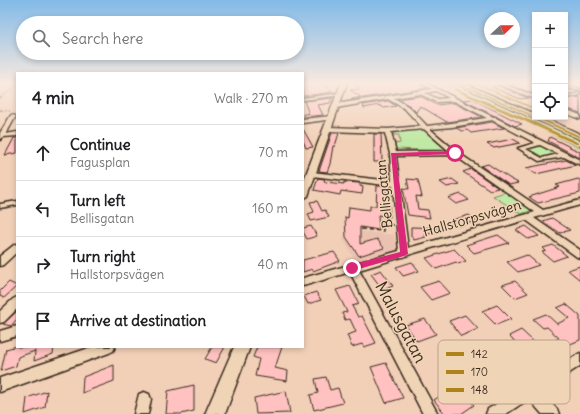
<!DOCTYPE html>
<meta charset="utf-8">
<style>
:root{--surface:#fff;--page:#f6f6f6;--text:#202124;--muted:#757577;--line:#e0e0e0}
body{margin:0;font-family:Delius,sans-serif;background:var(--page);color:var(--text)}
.controls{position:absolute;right:12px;top:12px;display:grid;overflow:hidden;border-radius:0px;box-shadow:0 2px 6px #0003}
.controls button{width:36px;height:36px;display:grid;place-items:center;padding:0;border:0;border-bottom:1px solid var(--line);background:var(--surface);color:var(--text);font:20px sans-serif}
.compass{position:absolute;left:484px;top:12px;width:36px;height:36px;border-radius:50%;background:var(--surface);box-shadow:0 2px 6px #0003;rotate:68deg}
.stop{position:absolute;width:12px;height:12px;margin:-9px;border:3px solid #db2777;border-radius:50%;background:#fff}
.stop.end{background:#db2777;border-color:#fff;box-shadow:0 1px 4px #0008}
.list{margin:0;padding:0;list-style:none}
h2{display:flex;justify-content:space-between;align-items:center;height:52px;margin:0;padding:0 16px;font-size:17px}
h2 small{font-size:13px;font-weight:400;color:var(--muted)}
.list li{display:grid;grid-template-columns:26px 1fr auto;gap:12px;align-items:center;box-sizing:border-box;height:56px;padding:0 16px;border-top:1px solid var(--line)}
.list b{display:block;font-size:15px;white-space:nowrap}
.list p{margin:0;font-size:13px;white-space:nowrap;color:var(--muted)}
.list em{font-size:13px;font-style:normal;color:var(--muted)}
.icon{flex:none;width:22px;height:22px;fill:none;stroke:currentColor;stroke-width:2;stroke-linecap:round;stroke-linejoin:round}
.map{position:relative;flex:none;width:580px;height:414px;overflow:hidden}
.search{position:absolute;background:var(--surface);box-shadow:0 2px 6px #0003;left:16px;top:16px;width:288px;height:44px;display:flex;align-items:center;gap:10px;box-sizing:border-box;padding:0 14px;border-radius:22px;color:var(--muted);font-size:15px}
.panel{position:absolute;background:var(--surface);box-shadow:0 2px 6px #0003;left:16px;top:72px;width:288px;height:276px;border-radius:0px}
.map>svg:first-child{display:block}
.built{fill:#ebc2b1}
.green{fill:#c0e9a5;stroke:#7e8a62}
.building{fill:#ffc2c0;stroke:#3b2a1e}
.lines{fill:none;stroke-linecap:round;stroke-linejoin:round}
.street-casing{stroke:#3b2a1e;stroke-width:3}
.secondary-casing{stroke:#3b2a1e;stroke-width:3}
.path-far1{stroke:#3b2a1e;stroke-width:1;stroke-dasharray:2.5 2;stroke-linecap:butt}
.path{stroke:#3b2a1e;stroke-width:1.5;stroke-dasharray:4 3;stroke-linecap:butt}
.street{fill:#efd4b6;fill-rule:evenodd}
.secondary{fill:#efd4b6;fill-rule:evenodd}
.bus-1-casing{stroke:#efd4b6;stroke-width:3}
.bus-2-casing{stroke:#efd4b6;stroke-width:3}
.bus-3-casing{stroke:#efd4b6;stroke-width:3}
.bus-1{fill:#ae8319;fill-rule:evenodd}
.bus-2{fill:#ae8319;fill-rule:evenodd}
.bus-3{fill:#ae8319;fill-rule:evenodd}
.route{fill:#db2777}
.labels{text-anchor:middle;stroke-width:3;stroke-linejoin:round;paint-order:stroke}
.street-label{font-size:14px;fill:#3b2a1e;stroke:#efd4b6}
.near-street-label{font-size:17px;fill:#3b2a1e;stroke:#efd4b6}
.key{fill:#efd4b6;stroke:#b9a188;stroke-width:1}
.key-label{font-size:11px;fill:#3b2a1e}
</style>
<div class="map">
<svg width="580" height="414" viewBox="0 0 580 414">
<rect width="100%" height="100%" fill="#f2d0b8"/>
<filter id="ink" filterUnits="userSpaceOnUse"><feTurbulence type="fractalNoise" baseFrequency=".025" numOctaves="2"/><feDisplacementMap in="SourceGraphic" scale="8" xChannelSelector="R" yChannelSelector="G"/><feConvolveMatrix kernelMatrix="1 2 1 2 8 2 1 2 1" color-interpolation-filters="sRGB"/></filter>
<g filter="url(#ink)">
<polygon class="built" points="360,231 394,235 398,251 356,262 342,237 360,238"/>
<g class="green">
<polygon points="446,83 455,83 580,140 580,148"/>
<polygon points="422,129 432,135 429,135 441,144 443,144 450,151 395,149 394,144 400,143 399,135 393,135 395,132"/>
<polygon points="539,145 557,155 542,157 527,149"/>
<polygon points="505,192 533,210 521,214 493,196"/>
</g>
<g class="building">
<polygon points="303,83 321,83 334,92 303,96"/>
<polygon points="354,83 418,83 427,88 343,101 361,97 350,90 360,89"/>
<polygon points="521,83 535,84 535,94 509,85"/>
<polygon points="499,86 528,98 520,99 492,87"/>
<polygon points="420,96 437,105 454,103 482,117 447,122 420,106 416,112 410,106 398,99"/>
<polygon points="580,97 580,113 565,108 565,99"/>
<polygon points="332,98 330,103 318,105 323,115 303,117 303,114 309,114 304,101"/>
<polygon points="472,99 522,124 515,126 463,100"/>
<polygon points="388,101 396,106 384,108 379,105 364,108 363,105"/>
<polygon points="492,122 504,128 471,133 467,130 462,131 456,128"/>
<polygon points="303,129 313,147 306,148 303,141"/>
<polygon points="332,133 339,133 335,146 333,146 330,164 327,172 319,171"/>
<polygon points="374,134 381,134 382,162 374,162"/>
<polygon points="550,137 580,152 580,158 548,141"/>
<polygon points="14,138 17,138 17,153 5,155"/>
<polygon points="513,139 520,143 494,148 487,144"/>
<polygon points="566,160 576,165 536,174 526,168"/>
<polygon points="488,164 509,178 518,183 509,185 481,166"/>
<polygon points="471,169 498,188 490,190 463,172"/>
<polygon points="318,178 324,179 325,182 344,184 344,182 360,183 360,186 363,187 362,194 341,191 340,195 314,190"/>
<polygon points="407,179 418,180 422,197 416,196 418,209 428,210 430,218 408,215 403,188 409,189"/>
<polygon points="452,179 459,184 447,187 440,182"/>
<polygon points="578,179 580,180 580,193 538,203 529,197 560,187 556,185"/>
<polygon points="377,186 384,186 384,190 386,191 386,205 389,205 390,217 378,215 379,230 360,227 360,244 377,239 384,248 359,256 346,237 345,217 348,218 349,207 370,210 370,206 376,206"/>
<polygon points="461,194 469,200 456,204 448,198"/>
<polygon points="317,201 322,211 325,210 329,217 311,221 308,214 314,212 310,202"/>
<polygon points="469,215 476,221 459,226 452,220"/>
<polygon points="552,218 570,230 560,233 543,221"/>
<polygon points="311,226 317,236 307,239 303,232 303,228"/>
<polygon points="526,226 539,236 528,239 516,230"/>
<polygon points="411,227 444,228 445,229 425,235 426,237 414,240 411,236"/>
<polygon points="498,235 509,243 474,253 466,245"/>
<polygon points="553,245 567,256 553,261 542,252 546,251 543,248"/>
<polygon points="454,249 466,261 458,264 456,262 436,269 426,258"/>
<polygon points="334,252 340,261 313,271 312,269 303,272 303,260"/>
<polygon points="527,255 539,265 518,272 507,262"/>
<polygon points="412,262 419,271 403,276 396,267"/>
<polygon points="580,266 580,280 568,270"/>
<polygon points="381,270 393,286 383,290 371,274"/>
<polygon points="439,281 450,293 431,300 420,287"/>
<polygon points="515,281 528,293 515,298 502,285"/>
<polygon points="9,282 17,286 4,298 0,296 0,291"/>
<polygon points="350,286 359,304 352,306 358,317 362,316 376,343 364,347 362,344 352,347 347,335 356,332 350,319 345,320 342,313 347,312 336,290"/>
<polygon points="316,292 321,300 308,304 304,296"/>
<polygon points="566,304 580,316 580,340 563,347 555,340 559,338 547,327 543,328 533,319 546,314 557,324 569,318 557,308"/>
<polygon points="497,305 511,319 496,325 482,311"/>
<polygon points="17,311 17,319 11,326 3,324"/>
<polygon points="465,315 478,329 461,336 449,321"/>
<polygon points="425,319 436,334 417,341 406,325"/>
<polygon points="521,330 548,355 542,358 546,362 531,371 513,353 521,349 509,336"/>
<polygon points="17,346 17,347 54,347 53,354 34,361 35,351 18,357 16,366 1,371 6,349"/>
<polygon points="212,347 225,347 216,363 205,359"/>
<polygon points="257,347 282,347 275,368 288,371 287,381 255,376 259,359 253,357"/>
<polygon points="386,363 403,398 386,403 371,367"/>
<polygon points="114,365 114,381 82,393 83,377"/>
<polygon points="326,377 330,390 338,388 343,403 314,410 310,395 318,393 315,379"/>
<polygon points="194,385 194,411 181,414 166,414 168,391"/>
<polygon points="457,385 474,405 461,414 445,414 434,400"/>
<polygon points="47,391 45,407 25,414 27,398"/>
<polygon points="286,391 290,413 256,414 254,398"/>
</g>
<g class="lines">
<defs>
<g id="street">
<path d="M421,83H426L493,117H496V118L580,160V165L564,157L539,161L518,148L535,143L492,120L452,127L430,129L457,152L543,210L580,200V205L534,218L580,250V258L577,257L526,220L408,255L404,257H402L359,270L438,414H423L350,272L303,286V278L399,251L393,186L312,176L308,174L312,172L392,181L390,154L385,133L328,131L325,129L328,127L388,129L421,126L405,109L388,99L336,108L333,106L336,104L432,89ZM436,91L449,98L438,99L425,93ZM420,94L437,102L454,101L487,118L452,123L427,126L409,107L394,98ZM424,129L449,151L396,152L391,132ZM540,145L558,154L542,158L526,149ZM454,155L535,212L408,248L396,156Z"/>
<polygon points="496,83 501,83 535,96 535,99"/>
<polygon points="565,85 580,89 580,91 565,87"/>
<polygon points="340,93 342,94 342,95 303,100 303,98"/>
<polygon points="580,93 580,95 565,98 565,96"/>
<polygon points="565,109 580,115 580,119 565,113"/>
<polygon points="11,115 16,116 6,134 17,132 17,136 3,137 0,140 0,133"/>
<polygon points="332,116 334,117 334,119 303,123 303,119"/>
<polygon points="17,201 17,205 0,208 0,204"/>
<polygon points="17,244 17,252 3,265 0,266 0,256 14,245"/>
<polygon points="17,297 17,309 4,322 0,323 0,311 13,299"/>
<polygon points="17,326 17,336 0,341 0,331"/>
<polygon points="92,347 115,347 113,351 109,353 0,392 0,378"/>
<polygon points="580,353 580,366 540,392 557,409 559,414 542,414 529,399 506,414 486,414 488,409"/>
<polygon points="144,392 149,394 151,399 148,414 134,414 139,394"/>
</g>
<g id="secondary">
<polygon points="341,83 347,83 308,196 303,199 303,182"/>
<polygon points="455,83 463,83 535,114 535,117 543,117 580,134 580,139"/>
<polygon points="234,347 250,347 225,414 205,414"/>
</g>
</defs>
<use href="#street" class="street-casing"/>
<use href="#secondary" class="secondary-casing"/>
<g class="path-far1">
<polyline points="0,98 17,86"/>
<polyline points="0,110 10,111"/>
<polyline points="526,120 580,146"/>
</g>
<polyline class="path" points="361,229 383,231 383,224 394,225"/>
<use href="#street" class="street"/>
<use href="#secondary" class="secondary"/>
<defs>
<polygon id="bus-1" points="457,83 460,83 535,116 535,117 539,117 580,136 580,138"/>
<polygon id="bus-2" points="455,88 534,122 579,143 578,144 576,144 454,90 454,89"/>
<polygon id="bus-3" points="474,83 477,83 535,108 535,110"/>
</defs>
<use href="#bus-1" class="bus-1-casing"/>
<use href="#bus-2" class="bus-2-casing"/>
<use href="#bus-3" class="bus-3-casing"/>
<use href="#bus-1" class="bus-1"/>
<use href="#bus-2" class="bus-2"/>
<use href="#bus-3" class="bus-3"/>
</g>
</g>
<linearGradient id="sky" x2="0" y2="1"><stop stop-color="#82bae8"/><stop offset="0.59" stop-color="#f9eadf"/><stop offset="1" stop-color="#f9eadf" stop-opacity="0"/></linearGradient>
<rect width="580" height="141" fill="url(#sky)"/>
<polygon class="route" points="455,151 457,153 457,154 396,156 408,254 404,256 352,271 350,270 350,265 400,252 391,153"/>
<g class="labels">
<g class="street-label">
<text transform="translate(384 194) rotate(-96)" y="5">Bellisgatan</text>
<text transform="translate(472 218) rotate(-16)" y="5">Hallstorpsvägen</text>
</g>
<g class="near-street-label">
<text transform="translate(401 322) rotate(62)" y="6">Malusgatan</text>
</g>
</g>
<rect x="438" y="340" width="132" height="64" rx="6" class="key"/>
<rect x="446" y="352" width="18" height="4" fill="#ae8319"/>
<rect x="446" y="370" width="18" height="4" fill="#ae8319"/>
<rect x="446" y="388" width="18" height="4" fill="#ae8319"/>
<g class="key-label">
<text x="471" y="358">142</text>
<text x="471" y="376">170</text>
<text x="471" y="394">148</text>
</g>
</svg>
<div class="controls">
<button>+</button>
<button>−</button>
<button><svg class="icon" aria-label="locate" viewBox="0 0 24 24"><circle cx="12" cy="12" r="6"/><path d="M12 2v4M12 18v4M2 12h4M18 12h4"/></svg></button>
</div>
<svg class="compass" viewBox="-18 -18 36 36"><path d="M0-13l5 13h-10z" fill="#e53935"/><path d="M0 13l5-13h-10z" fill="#757577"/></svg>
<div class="stop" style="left:455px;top:153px"></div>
<div class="stop end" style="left:352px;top:268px"></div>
<div class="search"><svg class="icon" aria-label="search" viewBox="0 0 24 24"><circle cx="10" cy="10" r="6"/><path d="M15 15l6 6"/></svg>Search here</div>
<section class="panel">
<h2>4 min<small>Walk · 270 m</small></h2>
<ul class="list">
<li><svg class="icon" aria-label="ahead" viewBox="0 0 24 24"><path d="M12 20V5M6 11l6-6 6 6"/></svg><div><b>Continue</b><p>Fagusplan</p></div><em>70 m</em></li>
<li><svg class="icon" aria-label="left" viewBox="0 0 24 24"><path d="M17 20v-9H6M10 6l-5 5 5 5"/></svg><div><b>Turn left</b><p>Bellisgatan</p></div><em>160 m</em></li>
<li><svg class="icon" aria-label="right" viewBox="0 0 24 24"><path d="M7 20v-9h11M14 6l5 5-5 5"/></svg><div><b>Turn right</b><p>Hallstorpsvägen</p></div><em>40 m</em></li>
<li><svg class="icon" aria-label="arrive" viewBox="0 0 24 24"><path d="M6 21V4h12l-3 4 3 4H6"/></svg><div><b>Arrive at destination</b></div></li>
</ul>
</section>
</div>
